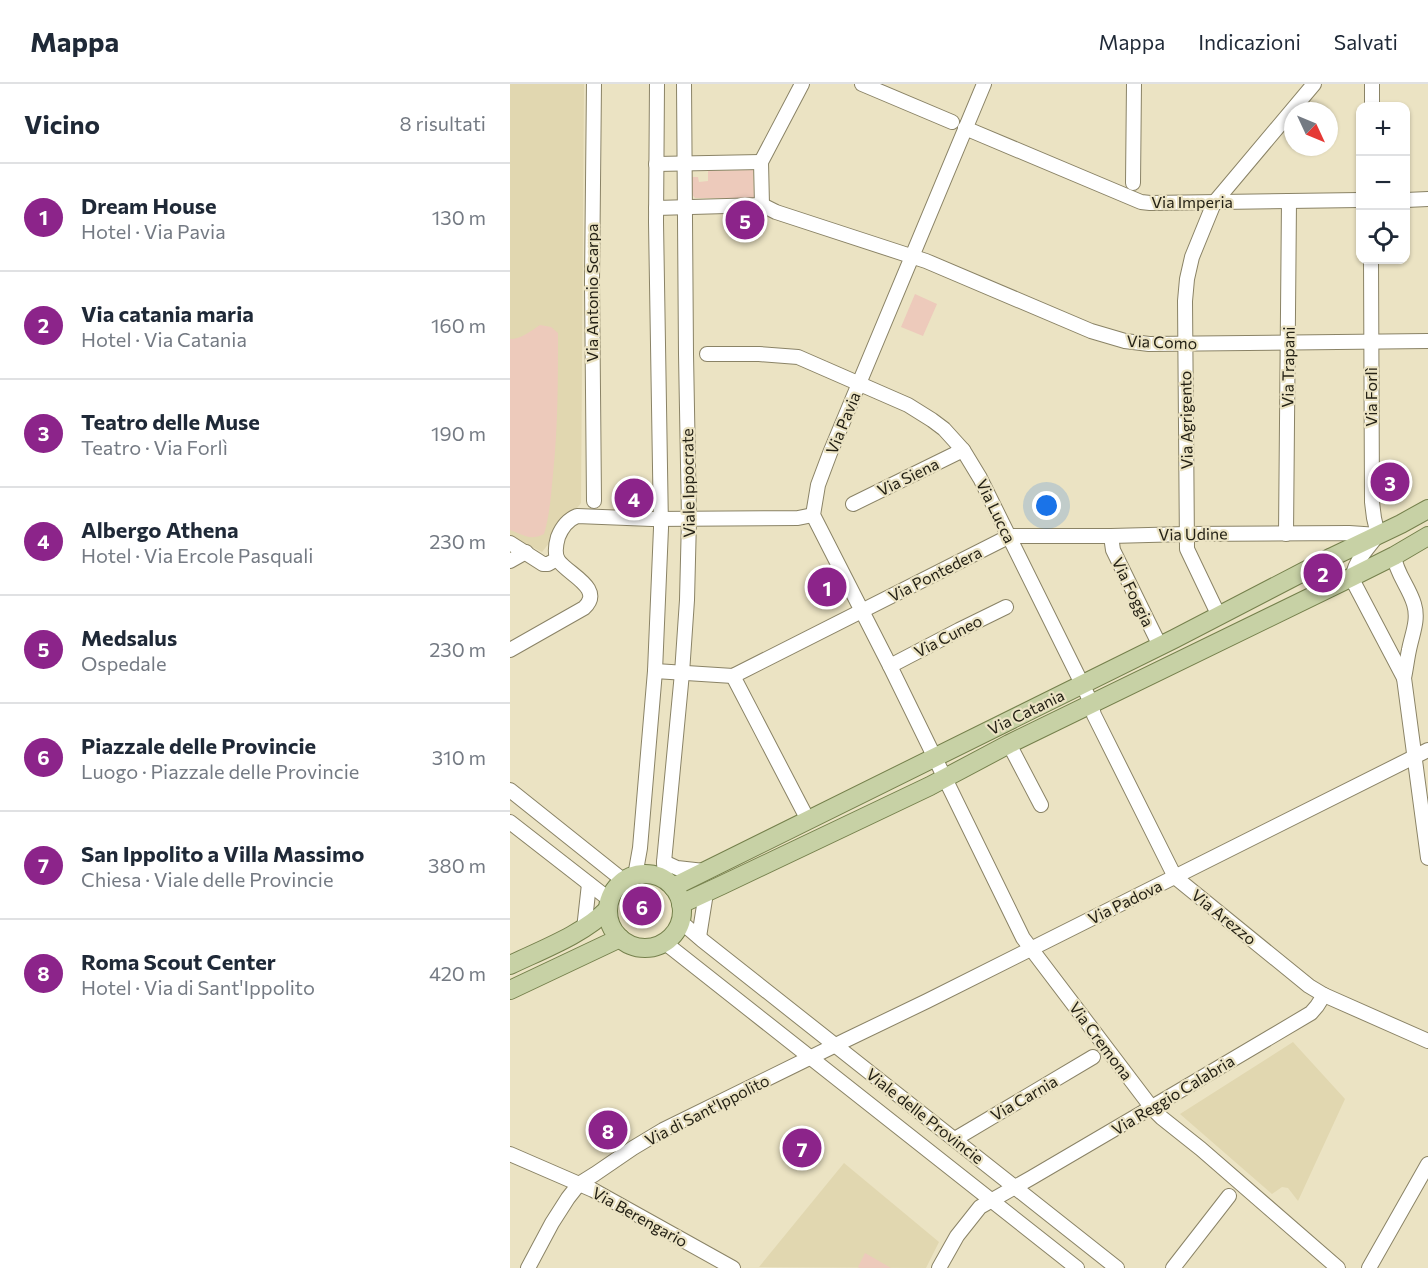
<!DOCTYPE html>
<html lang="it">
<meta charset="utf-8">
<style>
:root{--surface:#fff;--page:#f6f6f7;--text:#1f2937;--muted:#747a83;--line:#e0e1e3;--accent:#8c248a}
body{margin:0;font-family:Commissioner,sans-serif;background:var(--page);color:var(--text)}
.controls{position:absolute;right:18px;top:18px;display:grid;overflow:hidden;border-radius:12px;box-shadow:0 2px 4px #0004}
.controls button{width:54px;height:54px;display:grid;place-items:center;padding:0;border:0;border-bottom:2px solid var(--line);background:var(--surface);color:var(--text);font:30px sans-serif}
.compass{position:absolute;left:774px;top:18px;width:54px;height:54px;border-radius:50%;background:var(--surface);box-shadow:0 2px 4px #0004;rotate:134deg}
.you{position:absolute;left:537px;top:422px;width:21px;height:21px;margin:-15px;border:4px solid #fff;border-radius:50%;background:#1a73e8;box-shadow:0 0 0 9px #1a73e833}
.badge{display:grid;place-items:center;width:39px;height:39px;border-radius:50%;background:var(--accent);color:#fff;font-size:20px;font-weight:700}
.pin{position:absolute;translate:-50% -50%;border:3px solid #fff;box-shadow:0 2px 6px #0006}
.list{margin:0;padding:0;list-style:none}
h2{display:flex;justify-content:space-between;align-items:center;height:78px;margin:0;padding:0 24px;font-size:26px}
h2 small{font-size:20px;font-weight:400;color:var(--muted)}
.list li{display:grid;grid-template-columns:39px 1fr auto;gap:18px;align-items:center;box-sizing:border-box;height:108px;padding:0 24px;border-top:2px solid var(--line)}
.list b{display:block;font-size:22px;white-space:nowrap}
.list p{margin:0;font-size:20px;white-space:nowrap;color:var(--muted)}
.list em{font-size:20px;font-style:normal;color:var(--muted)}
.icon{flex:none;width:33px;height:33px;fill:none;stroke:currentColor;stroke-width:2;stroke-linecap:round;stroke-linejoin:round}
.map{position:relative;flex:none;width:918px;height:1184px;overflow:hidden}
header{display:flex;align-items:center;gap:36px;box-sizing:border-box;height:84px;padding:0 30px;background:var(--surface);border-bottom:2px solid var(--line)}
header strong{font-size:28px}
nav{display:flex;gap:33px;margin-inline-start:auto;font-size:21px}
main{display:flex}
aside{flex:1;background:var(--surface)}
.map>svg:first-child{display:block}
.built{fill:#e1d7b0}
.green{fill:#edcabb}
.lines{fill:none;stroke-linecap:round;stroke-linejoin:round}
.minor-casing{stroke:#8a8366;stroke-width:16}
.major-casing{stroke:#75804c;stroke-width:20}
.minor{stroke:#fff;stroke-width:14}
.major{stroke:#c7d1a5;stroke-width:18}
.labels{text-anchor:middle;stroke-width:4.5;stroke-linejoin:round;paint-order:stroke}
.street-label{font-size:16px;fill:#242115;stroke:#ebe3c3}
</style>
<header>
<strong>Mappa</strong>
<nav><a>Mappa</a><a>Indicazioni</a><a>Salvati</a></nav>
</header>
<main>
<aside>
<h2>Vicino<small>8 risultati</small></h2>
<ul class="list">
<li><span class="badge">1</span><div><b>Dream House</b><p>Hotel · Via Pavia</p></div><em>130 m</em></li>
<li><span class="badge">2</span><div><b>Via catania maria</b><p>Hotel · Via Catania</p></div><em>160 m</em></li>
<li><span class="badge">3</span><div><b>Teatro delle Muse</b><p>Teatro · Via Forlì</p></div><em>190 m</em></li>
<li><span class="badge">4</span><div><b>Albergo Athena</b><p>Hotel · Via Ercole Pasquali</p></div><em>230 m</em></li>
<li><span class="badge">5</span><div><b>Medsalus</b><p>Ospedale</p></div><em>230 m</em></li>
<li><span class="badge">6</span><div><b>Piazzale delle Provincie</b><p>Luogo · Piazzale delle Provincie</p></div><em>310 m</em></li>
<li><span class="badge">7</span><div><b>San Ippolito a Villa Massimo</b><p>Chiesa · Viale delle Provincie</p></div><em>380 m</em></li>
<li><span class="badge">8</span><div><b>Roma Scout Center</b><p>Hotel · Via di Sant'Ippolito</p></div><em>420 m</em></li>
</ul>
</aside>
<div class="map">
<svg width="918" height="1184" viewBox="0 0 918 1184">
<rect width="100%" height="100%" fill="#ebe3c3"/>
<g class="built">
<polygon points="0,0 74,0 71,419 32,468 0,452"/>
<polygon points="783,958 835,1015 788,1117 778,1104 772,1103 762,1110 670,1030"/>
<polygon points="334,1079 429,1158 416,1184 249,1183"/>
</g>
<g class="green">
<polygon points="243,86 244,114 185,114 180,108 180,93 188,93 189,98 198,97 198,87"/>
<polygon points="405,210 427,220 413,252 391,243"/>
<path d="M30,241L41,243L48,249C48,296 48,343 43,390C41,410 40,430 34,450C20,457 14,451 0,446V255C11,255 21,247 30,241Z"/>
<polygon points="355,1169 381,1184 350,1184 348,1183"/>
</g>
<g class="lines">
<defs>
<g id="minor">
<polyline points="352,0 442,38"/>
<polyline points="474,0 320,369 308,401 303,431 380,582 513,854 642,1024 652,1034 691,1065 828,1184"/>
<polyline points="862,22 862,0"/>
<polyline points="455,44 631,118 640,119 850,116"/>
<polyline points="146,80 251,78"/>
<polyline points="623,99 624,0"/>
<polyline points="896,116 918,115"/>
<polyline points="252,121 266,128 416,177 581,247 615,257 639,260 918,257"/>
<polyline points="252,121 251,78 292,0"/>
<polyline points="146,124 252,121"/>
<polyline points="861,176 862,418 864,434 868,451"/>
<polyline points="197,270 249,270 288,273 398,321 422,336 434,345 453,366 470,394 577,610 581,620 584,631 665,793 799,902 814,911 918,957"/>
<polyline points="84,417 82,198 84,0"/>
<polyline points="343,420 453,366"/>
<polyline points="776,450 779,117"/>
<polyline points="601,452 603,466 650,562"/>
<path d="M867,452C858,464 841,481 843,497L894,594"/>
<polyline points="0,459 33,480 38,480 47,475"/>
<path d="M884,472C886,489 899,503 904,520C909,536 902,550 899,566C897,575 896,585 894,594L918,774"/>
<polyline points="0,477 16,468"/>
<polyline points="709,532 677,465 675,217 677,195 682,173 704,119 804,0"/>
<path d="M0,566L74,524C95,504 57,490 48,476C44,469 46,460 48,453C52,443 57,436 67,432L142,435L288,434L303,431"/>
<polyline points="380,582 449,546 496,523"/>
<polyline points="145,587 223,592 498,453 505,452 601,452 676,450 839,449 868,451"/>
<polyline points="223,592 298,736"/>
<polyline points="499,660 531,721"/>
<polyline points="0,706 114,797"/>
<polyline points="0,738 100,816"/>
<polyline points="154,778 167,784 194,787"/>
<polyline points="125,792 130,764 145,587 151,444 146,138 147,0"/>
<polyline points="155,797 154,778 172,589 177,516 179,435 176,270 174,0"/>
<polyline points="170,837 192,856 607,1184"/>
<polyline points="74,845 79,800"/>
<polyline points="189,853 196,809"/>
<polyline points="154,858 567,1184"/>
<polyline points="445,1055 583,973"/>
<polyline points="0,1070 83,1106 223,1184"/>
<polyline points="18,1184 42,1139 58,1114 69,1100 85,1090 123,1064 153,1046 336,956 417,917 918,666"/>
<polyline points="429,1184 447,1152 470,1123 521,1094 654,1016 801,929 807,922 814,911"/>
<polyline points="663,1184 719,1112"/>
<polyline points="859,1184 918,1080"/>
</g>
<g id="major">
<circle cx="135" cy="827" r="37"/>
<polyline points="163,803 664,555 822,473 891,440 918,425"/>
<polyline points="171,820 212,801 420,702 499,660 842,493 884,472 918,452"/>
<path d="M0,881C31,866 74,850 98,825"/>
<polyline points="0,906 110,854"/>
</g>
</defs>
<use href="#minor" class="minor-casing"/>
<use href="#major" class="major-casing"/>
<use href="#minor" class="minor"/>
<use href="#major" class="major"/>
</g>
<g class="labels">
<g class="street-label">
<text x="682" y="124">Via Imperia</text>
<text transform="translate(82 209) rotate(-90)" y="6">Via Antonio Scarpa</text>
<text transform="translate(652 258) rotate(2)" y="6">Via Como</text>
<text transform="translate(778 283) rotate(-89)" y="6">Via Trapani</text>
<text transform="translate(861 313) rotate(-90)" y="6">Via Forlì</text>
<text transform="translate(676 336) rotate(-91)" y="6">Via Agrigento</text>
<text transform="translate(333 339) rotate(-68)" y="6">Via Pavia</text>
<text transform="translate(398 393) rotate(-26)" y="6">Via Siena</text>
<text transform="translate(178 399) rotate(-91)" y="6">Viale Ippocrate</text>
<text transform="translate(486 427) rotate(64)" y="6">Via Lucca</text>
<text transform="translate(683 450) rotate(-1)" y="6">Via Udine</text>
<text transform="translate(425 490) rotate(-27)" y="6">Via Pontedera</text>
<text transform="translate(623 508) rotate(64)" y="6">Via Foggia</text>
<text transform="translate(438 552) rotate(-27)" y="6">Via Cuneo</text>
<text transform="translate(516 628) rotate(-26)" y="6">Via Catania</text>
<text transform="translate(615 818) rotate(-26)" y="6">Via Padova</text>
<text transform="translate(714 833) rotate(39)" y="6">Via Arezzo</text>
<text transform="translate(591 957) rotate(53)" y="6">Via Cremona</text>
<text transform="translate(663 1011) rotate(-31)" y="6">Via Reggio Calabria</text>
<text transform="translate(514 1014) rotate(-30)" y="6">Via Carnia</text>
<text transform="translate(197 1026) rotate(-27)" y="6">Via di Sant'Ippolito</text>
<text transform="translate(415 1032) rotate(38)" y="6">Viale delle Provincie</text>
<text transform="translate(130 1133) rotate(29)" y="6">Via Berengario</text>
</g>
</g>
</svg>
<div class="controls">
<button>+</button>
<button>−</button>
<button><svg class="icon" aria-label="locate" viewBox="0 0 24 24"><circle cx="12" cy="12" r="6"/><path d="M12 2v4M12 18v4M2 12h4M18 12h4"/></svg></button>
</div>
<svg class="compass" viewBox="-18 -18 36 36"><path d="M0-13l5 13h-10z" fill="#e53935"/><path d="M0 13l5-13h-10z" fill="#747a83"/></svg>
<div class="you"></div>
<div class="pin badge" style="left:317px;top:503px">1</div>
<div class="pin badge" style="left:813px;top:489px">2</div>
<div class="pin badge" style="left:880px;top:398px">3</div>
<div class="pin badge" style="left:124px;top:414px">4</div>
<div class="pin badge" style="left:235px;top:136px">5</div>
<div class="pin badge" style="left:132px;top:822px">6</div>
<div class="pin badge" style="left:292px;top:1064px">7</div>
<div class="pin badge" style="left:98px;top:1046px">8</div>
</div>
</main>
